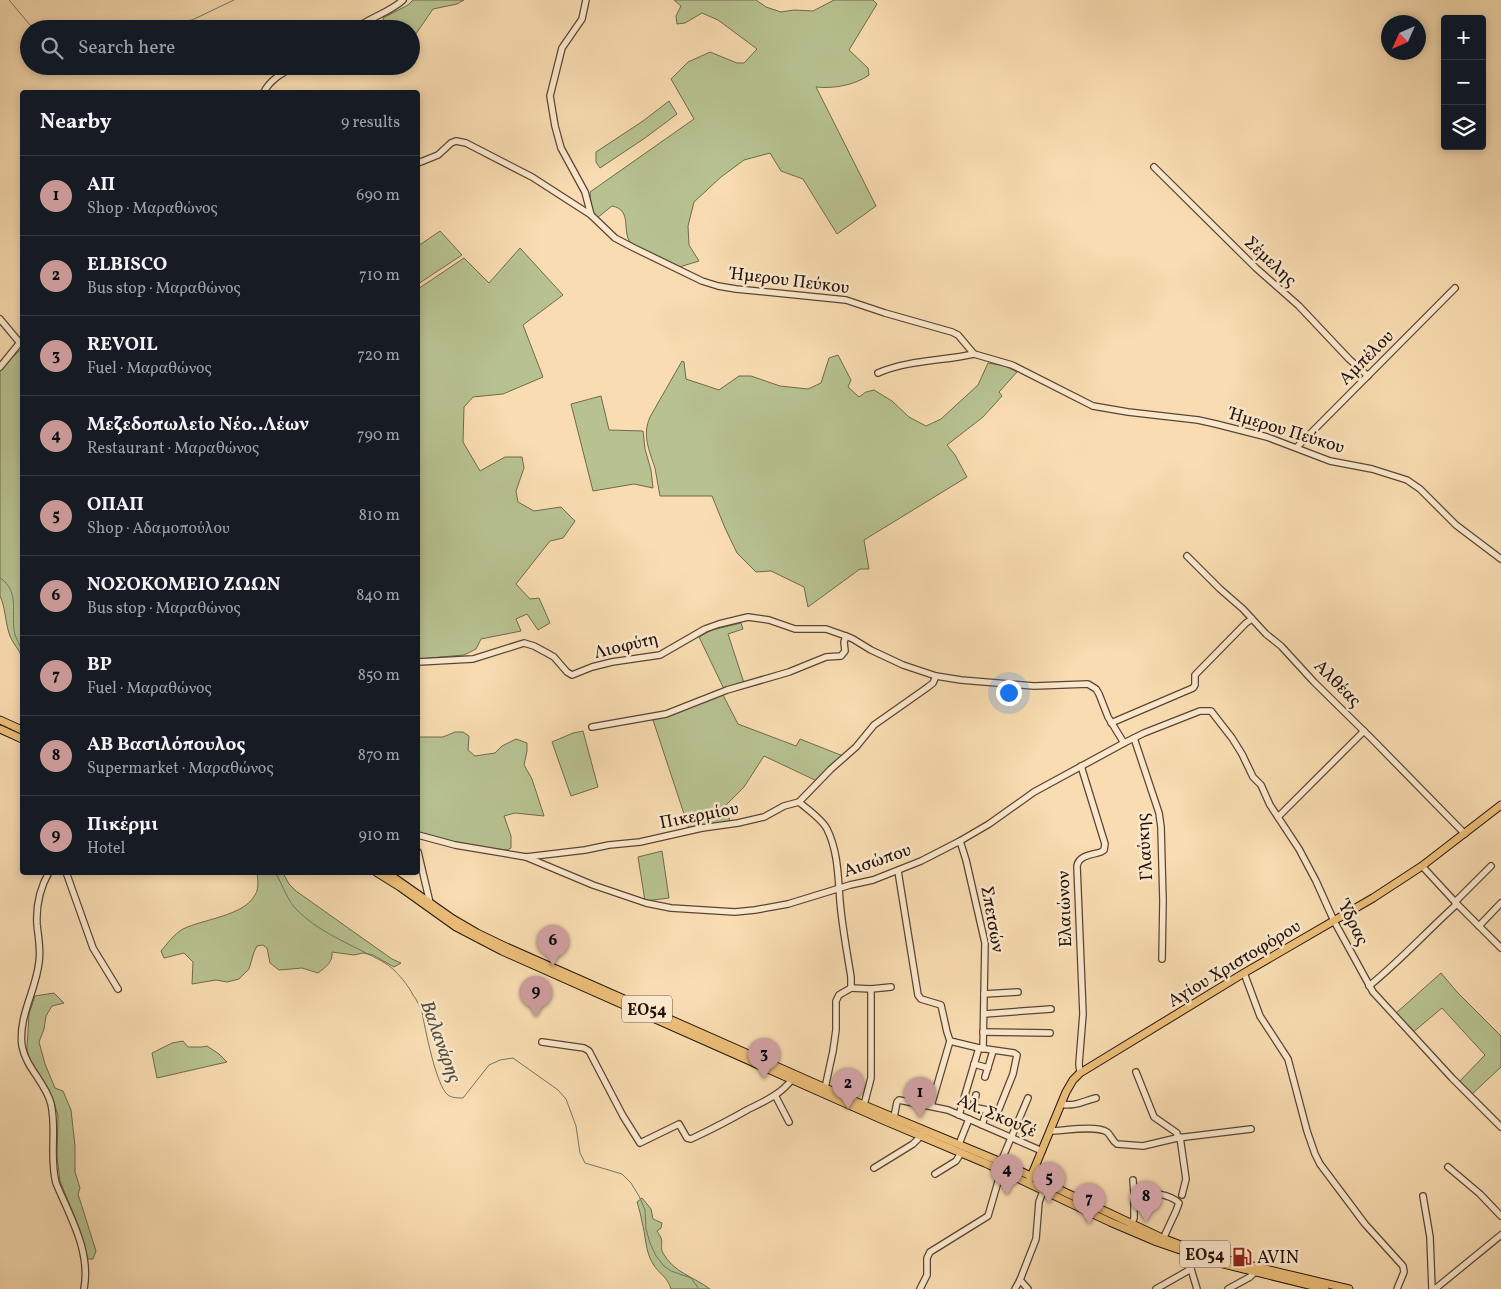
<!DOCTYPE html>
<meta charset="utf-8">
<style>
:root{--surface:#171b24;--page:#242831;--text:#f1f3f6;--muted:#9ea1a6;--line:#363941;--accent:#c59692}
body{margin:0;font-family:Vollkorn,serif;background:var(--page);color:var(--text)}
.controls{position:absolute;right:15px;top:15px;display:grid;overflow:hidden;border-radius:5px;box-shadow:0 2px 8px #0003}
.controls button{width:45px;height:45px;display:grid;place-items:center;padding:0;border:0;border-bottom:1px solid var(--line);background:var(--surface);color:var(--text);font:25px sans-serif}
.compass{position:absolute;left:1381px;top:15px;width:45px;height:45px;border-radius:50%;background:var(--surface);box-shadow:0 2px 8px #0003;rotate:225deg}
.you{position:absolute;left:1008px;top:692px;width:18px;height:18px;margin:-12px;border:4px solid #fff;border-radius:50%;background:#1a73e8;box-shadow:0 0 0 8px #1a73e833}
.badge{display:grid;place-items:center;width:32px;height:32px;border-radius:50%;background:var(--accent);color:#111;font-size:16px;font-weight:700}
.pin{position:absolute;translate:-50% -41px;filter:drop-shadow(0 1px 2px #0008)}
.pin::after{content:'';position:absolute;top:26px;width:18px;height:15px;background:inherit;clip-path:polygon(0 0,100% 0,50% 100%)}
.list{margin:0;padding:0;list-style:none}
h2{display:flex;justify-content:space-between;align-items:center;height:65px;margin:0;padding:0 20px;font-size:21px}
h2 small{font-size:16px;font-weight:400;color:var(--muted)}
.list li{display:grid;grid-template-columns:32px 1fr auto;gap:15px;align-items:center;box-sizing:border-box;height:80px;padding:0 20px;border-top:1px solid var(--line)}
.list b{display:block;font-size:19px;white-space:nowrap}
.list p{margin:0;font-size:16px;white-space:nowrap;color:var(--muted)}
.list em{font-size:16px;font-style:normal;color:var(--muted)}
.icon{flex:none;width:28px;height:28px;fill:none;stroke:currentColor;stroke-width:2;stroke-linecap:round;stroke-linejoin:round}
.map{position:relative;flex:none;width:1501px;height:1289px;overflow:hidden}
.search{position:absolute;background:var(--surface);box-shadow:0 2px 8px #0003;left:20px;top:20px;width:400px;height:55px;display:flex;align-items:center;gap:12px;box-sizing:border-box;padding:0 18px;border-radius:28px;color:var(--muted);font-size:19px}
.panel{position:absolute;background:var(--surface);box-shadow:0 2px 8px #0003;left:20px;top:90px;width:400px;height:785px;border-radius:5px}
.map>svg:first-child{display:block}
.green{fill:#b8c291;stroke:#6e6a4e}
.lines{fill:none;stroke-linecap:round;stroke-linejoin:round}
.stream{stroke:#6d786a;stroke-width:1}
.minor-casing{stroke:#584535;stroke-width:8}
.major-casing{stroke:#23130c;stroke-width:9}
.minor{stroke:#fbe8cc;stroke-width:5.5}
.major{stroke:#ecbe78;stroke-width:7}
.labels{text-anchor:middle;stroke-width:5;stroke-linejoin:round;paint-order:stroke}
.shield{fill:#fbe8cc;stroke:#645346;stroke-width:1}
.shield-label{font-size:16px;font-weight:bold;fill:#23130c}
.street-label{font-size:18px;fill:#23130c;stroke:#fbe8cc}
.poi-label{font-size:18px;fill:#23130c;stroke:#fbe8cc;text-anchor:start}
.water-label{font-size:19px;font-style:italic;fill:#4e4e43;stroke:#fbe8cc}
</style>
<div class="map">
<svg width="1501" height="1289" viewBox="0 0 1501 1289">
<rect width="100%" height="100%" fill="#f9dcb1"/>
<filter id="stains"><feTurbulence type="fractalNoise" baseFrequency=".004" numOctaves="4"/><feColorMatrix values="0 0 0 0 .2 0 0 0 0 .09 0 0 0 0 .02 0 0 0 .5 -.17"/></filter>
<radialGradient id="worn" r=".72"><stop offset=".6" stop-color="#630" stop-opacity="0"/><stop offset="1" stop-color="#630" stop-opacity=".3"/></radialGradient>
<g class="green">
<polygon points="413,0 464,0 457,4 433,9 411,41 411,29 385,29 383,18 408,5"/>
<path d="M674,0H756L766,7L781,12L794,10L813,11L834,0H873L877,4L849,50L868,68L869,75C855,85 834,89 816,87L876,206L837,234L803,179L781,171L770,153L744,160L721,177L694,202L688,226L689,245L699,261L676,268C669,264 635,249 631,244C621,231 633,210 612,206L597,218L592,214L590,192L694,119L671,79L688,62L710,52L737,63H744L757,49L718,20L702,13L685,23L677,24L676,16L681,6Z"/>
<polygon points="669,101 677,114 645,138 600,168 596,162 596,152 643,121"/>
<polygon points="440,231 462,255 418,284 418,246"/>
<polygon points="520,248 563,295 523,325 543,377 503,394 473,397 464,407 463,442 480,471 505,457 522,457 524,468 516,491 518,502 534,511 561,507 575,521 563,538 550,541 516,584 530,599 539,598 550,623 538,630 527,614 516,619 521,631 481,639 476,649 464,655 418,659 418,289 464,258 489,283"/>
<path d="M22,348V657C19,649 13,644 10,636C5,623 6,609 0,596V370Z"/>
<path d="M838,355L851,380L848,387L859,397L866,392L874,390L892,401L909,417L926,426L941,419L978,385L988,363L1005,366L1017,372L999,392L1002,396L983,417L947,445L955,455L967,477L864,540L869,569H860L808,607L804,587L771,571L756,572L737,553L725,528L712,496H660C658,487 657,477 655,468C649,450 642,435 650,417L682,361L684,362L686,379L719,390L739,376H751L780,386L808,389L821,383L829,358Z"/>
<polygon points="601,396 609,430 643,431 645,449 651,470 653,488 634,484 593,491 571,404"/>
<polygon points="741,623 743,629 728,634 744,683 724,689 699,637 712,630"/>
<polygon points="723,695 738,724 796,746 800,739 843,756 817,781 764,756 744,787 726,805 730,822 689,829 653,720 678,712"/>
<polygon points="583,731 598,787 571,796 552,742 573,733"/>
<polygon points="455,732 463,732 469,736 468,750 475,756 495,753 502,746 516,739 527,743 527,751 524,765 532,779 544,816 515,813 504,816 511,836 511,848 507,850 469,846 418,832 418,737 443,737"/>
<polygon points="662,851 669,898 645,901 638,857"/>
<path d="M283,873L289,884L296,891L375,947L392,959L401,963L394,967L373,955L363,953L354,955L332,952C333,962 326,967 318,973L302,968L279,970L270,963L267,948L263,945L257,946L254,952L249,969L239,979L227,982L216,980L192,984L193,962L184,953L164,958L161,951C167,944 174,934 183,929C203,919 244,916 255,895C259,889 258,880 257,873Z"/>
<polygon points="1441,973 1457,992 1501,1036 1501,1067 1471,1095 1458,1083 1485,1055 1442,1008 1412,1033 1395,1014"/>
<polygon points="54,993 64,1003 52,1006 46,1016 44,1029 39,1042 45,1064 55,1088 63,1091 71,1110 75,1146 75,1172 80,1188 78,1194 96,1251 93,1259 88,1259 78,1225 60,1181 57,1157 58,1116 54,1102 29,1058 27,1049 29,1014 35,996"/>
<polygon points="183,1041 188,1047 202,1047 207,1046 219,1054 227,1062 157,1078 152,1053 172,1043"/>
<path d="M642,1198L651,1209L653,1219L662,1223L661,1228L657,1231C658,1233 660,1235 661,1238C663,1243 660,1248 663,1253C673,1272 694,1277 710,1289H671C667,1276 660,1275 653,1264C645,1251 646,1236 642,1222C641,1215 639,1209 637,1202Z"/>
</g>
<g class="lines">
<g class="stream">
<polyline points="9,0 30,25 36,29"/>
<polyline points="108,29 113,27 141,28 158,24 192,20 234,0"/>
<path d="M0,578C21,591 10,615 15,635C17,640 20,645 22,650"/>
<path d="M275,872C283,885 287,901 298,911C317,930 343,941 366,953C376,958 387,963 395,971C402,978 409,987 413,995C417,1000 420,1007 422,1012C425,1028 436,1086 448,1095C452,1098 458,1098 463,1098L489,1065L500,1060L513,1058L558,1090L566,1099L576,1126L580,1153L585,1163L622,1174L631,1183L639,1196L645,1210L646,1229L650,1243L656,1256L664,1266L671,1271L691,1278L699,1289"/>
</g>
<defs>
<g id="minor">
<polyline points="586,0 582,19 562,48 550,96 555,126 561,148 585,192 591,215"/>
<path d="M355,29C370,17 389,13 403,0"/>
<path d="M264,92C270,80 282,73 295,66"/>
<polyline points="418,163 438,155 451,143 456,141 466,143 532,177 591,215 615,238 632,247 702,281 718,286 736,289 846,300 885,313 952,332 958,335 974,354 1012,365 1093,406 1128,412 1198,420 1216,424 1267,437 1330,461 1372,469 1407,480 1420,489 1456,525 1501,559"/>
<polyline points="1154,167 1256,268 1299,306 1349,359 1368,376"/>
<polyline points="0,319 20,343"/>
<polyline points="0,367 22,340"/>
<path d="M878,373C908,360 943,361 974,354"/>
<polyline points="1297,447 1455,288"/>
<polyline points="1187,556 1220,589 1243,609 1266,634 1281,646 1314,682 1372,739 1465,834"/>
<polyline points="418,662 473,659 524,643 534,646 547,653 554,657 567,672 572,675 592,667 612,662 660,655 705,629 719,624 748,617 769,620 795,629 826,629 846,636"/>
<polyline points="1111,723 1193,688 1195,685 1195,675 1246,623 1252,619"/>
<polyline points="592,727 666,714 727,690 789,672 826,657 841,656 845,651 844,642 846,636 853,639 871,650 903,665 936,676 961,680 1034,686 1088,684 1096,689 1099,694 1108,717 1124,743"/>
<polyline points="1134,738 1159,813 1161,827 1163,901 1162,959"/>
<path d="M799,802C807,809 822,819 827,829C838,851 838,876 840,901C842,926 847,952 851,977V988"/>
<polyline points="1278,817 1364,731"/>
<polyline points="418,835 455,845 526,857 585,850 609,845 640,842 702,828 738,823 764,817 784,806 799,802 831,769 856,747 874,725 928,687 933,683 936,676"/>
<polyline points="960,841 966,860 985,943 983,1049"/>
<polyline points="418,852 430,903"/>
<polyline points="526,857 593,885 646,903 671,908 735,912 755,910 788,904 850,885 873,880 921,861 960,841 989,824 1034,792 1124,743 1144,733 1200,711 1211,711 1232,738 1242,754 1253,777 1261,785 1270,805 1299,849 1316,881 1334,921 1373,992 1452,1078 1501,1127"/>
<polyline points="1422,866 1457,904 1501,948"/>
<polyline points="898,871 918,995 921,999 941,1005 947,1032 950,1041"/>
<path d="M49,872C40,888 36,906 37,924C38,936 41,949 39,962C36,991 18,1016 22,1046C26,1068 46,1083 51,1104C57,1130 49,1157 56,1183C70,1217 91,1251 84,1289"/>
<polyline points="66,872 93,948 118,989"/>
<polyline points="1455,902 1491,866"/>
<polyline points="1479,926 1501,903"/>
<polyline points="1244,973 1260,1016 1288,1059 1307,1131 1315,1154 1320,1164 1365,1224 1403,1266 1404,1272 1397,1289"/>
<path d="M1369,986C1400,961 1427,931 1457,904"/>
<polyline points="851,988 871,989 891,987"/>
<polyline points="984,994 1018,992"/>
<polyline points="984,1014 1051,1009"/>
<polyline points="983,1032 1050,1033"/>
<polyline points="950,1041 979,1048 1014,1053 1017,1055 1013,1074 999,1109 998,1110 987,1110 982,1125"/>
<path d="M542,1042L584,1048L589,1051L623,1116L640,1143L679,1124L687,1138L691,1139C710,1130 728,1121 747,1110C763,1102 782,1094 792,1079"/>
<polyline points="974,1064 988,1068"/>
<polyline points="1136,1072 1154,1117 1177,1133 1177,1138"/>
<path d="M1080,1073L1079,1064L1083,1014L1077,866C1079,855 1092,855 1101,852L1104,850L1105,844L1081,766"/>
<polyline points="985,1077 993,1051"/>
<polyline points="825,1088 833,1051 836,1030 836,1001 839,995 851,988"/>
<polyline points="775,1095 789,1122"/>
<polyline points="976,1095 973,1107 987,1110"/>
<path d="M1061,1104C1075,1107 1083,1101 1096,1098"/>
<polyline points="864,1105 871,1078 871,989"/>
<polyline points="931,1106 950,1041"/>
<polyline points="959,1115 979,1048"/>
<polyline points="894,1117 897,1102 899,1100 948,1110 1042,1151"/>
<path d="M1050,1131C1063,1131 1096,1125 1107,1132C1111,1135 1112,1141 1117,1144L1143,1146L1177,1138L1251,1129"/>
<polyline points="1180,1137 1186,1179 1182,1195"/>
<polyline points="959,1144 969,1119"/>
<polyline points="1000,1164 1028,1098"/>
<polyline points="1448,1167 1480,1194 1501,1216"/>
<polyline points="874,1168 913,1144 918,1139 922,1133"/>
<polyline points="935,1174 956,1161 961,1153"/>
<polyline points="1133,1180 1134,1193"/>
<polyline points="1423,1196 1430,1237 1432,1289"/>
<path d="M1131,1225L1134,1218V1193C1146,1191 1171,1194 1179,1203L1176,1211L1163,1239"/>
<polyline points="1190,1254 1191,1269 1197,1289"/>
<polyline points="1020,1280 1028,1289"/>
<polyline points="920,1289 927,1275 927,1258 930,1252 988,1216 1002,1168"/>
<polyline points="1015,1289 1020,1280 1036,1239 1039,1202 1046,1183"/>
<polyline points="1156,1289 1191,1269"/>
<polyline points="1228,1289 1250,1277 1255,1272"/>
<polyline points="1435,1289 1501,1235"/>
</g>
<g id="major">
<polyline points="0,720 22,730"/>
<polyline points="0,729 22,739"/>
<polyline points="376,872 400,887 456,927 502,951 885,1121 985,1163 1110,1222 1157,1242 1215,1262 1325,1289"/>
<polyline points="386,872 453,919 477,933 504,946 864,1105 1001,1162 1160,1237 1196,1251 1228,1260 1349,1289"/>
<polyline points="1030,1179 1066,1092 1073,1080 1080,1073 1244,973 1373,898 1422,866 1501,805"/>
</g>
</defs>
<use href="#minor" class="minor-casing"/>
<use href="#major" class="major-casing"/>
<use href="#minor" class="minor"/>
<use href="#major" class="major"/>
</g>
<defs>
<symbol id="fuel-bare" viewBox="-9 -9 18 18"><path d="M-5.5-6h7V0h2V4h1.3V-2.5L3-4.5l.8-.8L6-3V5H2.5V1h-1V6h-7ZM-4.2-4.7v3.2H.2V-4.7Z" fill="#8f2418" stroke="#fbe8cc" stroke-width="2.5" paint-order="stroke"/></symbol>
</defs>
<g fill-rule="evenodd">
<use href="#fuel-bare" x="1228" y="1243" width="28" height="28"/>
</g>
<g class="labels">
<g class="shield">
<rect x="622" y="995.5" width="50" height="27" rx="4"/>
<rect x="1180" y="1240.5" width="50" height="27" rx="4"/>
</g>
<g class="shield-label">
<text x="647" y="1015">ΕΟ54</text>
<text x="1205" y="1260">ΕΟ54</text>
</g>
<g class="street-label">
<text transform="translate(1271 261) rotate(43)" y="6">Σέμελης</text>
<text transform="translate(790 280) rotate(7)" y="6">Ήμερου Πεύκου</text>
<text transform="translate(1366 357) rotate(-45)" y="6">Αμπέλου</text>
<text transform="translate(1287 430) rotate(17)" y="6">Ήμερου Πεύκου</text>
<text transform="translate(626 645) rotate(-13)" y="6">Λιοφύτη</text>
<text transform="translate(1338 683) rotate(45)" y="6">Αλθέας</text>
<text transform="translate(699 815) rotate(-11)" y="6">Πικερμίου</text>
<text transform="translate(1144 847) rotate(-94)" y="6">Γλαύκης</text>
<text transform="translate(877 860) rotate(-19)" y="6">Αισώπου</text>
<text transform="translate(1064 909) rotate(-92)" y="6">Ελαιώνον</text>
<text transform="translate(993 919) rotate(80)" y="6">Σπετσών</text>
<text transform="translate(1354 923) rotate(64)" y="6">Ύδρας</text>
<text transform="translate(1234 963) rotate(-31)" y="6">Αγίου Χριστοφόρου</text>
<text transform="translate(997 1115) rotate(23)" y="6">Αλ. Σκουζέ</text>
</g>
<g class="poi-label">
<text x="1257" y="1263">AVIN</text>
</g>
<g class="water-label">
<text transform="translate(442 1041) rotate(70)" y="7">Βαλανάρης</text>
</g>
</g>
<rect width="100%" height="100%" filter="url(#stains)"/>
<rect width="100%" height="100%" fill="url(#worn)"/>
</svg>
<div class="controls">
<button>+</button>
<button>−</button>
<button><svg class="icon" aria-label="layers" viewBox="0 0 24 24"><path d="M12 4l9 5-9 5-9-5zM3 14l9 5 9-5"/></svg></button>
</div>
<svg class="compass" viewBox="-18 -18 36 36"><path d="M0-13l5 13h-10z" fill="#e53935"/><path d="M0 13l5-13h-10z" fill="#9ea1a6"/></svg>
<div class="you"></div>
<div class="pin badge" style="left:920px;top:1118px">1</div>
<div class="pin badge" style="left:848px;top:1109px">2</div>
<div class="pin badge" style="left:764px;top:1079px">3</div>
<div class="pin badge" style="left:1007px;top:1195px">4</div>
<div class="pin badge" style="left:1049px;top:1203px">5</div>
<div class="pin badge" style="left:553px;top:966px">6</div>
<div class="pin badge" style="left:1089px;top:1224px">7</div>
<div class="pin badge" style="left:1146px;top:1222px">8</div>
<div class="pin badge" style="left:536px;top:1017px">9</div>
<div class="search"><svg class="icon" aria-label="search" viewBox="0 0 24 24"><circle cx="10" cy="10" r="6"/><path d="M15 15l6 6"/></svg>Search here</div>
<section class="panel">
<h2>Nearby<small>9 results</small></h2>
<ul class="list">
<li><span class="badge">1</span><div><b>ΑΠ</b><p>Shop · Μαραθώνος</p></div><em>690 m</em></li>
<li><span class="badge">2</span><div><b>ELBISCO</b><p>Bus stop · Μαραθώνος</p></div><em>710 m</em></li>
<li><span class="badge">3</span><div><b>REVOIL</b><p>Fuel · Μαραθώνος</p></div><em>720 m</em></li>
<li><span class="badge">4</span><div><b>Μεζεδοπωλείο Νέο..Λέων</b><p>Restaurant · Μαραθώνος</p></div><em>790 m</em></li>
<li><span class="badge">5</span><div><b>ΟΠΑΠ</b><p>Shop · Αδαμοπούλου</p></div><em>810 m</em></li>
<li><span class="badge">6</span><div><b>ΝΟΣΟΚΟΜΕΙΟ ΖΩΩΝ</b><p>Bus stop · Μαραθώνος</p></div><em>840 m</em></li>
<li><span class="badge">7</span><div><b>BP</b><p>Fuel · Μαραθώνος</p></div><em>850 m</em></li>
<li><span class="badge">8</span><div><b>ΑΒ Βασιλόπουλος</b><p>Supermarket · Μαραθώνος</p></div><em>870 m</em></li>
<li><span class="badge">9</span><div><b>Πικέρμι</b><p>Hotel</p></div><em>910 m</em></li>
</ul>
</section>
</div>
